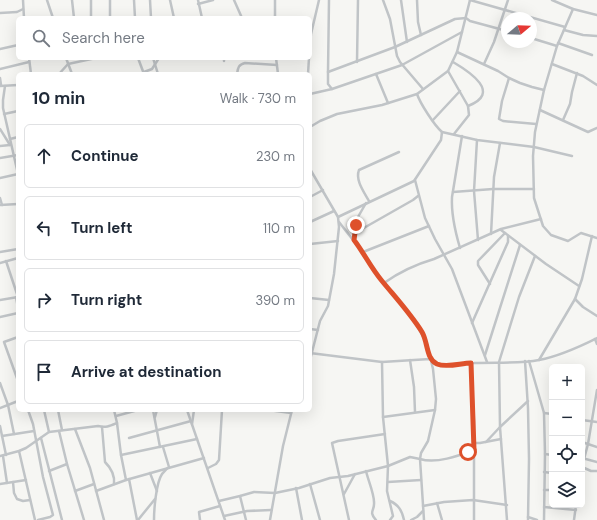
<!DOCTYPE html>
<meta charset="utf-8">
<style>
:root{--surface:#fff;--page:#f2f2f3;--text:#1f2937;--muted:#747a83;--line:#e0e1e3}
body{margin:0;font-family:"DM Sans",sans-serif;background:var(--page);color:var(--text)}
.controls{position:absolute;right:12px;bottom:12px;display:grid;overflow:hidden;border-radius:6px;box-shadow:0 4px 16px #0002}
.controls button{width:36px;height:36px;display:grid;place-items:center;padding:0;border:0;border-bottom:1px solid var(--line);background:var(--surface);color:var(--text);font:20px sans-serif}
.compass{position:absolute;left:501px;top:12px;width:36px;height:36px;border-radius:50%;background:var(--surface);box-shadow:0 4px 16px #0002;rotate:71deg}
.stop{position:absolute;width:12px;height:12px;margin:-9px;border:3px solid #de512b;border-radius:50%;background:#fff}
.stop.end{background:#de512b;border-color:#fff;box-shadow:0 1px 4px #0008}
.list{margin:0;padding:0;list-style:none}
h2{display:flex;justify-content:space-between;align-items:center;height:52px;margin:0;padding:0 16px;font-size:17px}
h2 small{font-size:13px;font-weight:400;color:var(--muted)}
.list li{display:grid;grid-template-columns:26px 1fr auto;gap:12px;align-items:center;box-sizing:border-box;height:64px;margin:0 8px 8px;padding:0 8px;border:1px solid var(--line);border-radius:6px}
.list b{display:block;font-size:15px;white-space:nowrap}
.list em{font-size:13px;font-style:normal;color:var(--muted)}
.icon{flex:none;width:22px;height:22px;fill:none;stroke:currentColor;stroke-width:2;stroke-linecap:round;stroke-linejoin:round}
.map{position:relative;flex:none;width:597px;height:520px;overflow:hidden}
.search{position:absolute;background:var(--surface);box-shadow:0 4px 16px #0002;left:16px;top:16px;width:296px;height:44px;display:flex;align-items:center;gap:10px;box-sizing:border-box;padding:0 14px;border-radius:6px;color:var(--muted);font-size:15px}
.panel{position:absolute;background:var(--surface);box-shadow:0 4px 16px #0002;left:16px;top:72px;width:296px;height:340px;border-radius:6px}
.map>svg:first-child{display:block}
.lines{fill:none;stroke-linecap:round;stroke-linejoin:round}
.street{stroke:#c0c4c7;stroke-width:2.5}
.route{stroke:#de512b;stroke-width:5}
</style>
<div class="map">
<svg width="597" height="520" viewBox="0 0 597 520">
<rect width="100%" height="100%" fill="#f6f6f3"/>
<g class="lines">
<g class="street">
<polyline points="23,0 24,18"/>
<polyline points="47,0 53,18"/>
<polyline points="72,0 74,18"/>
<polyline points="91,0 91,18"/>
<polyline points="134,0 135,18"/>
<polyline points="150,0 151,18"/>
<polyline points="170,0 174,18"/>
<polyline points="198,0 202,18"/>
<polyline points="234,0 242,18"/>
<polyline points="275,0 275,18"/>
<polyline points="329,0 328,72 328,84 332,89"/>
<polyline points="383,0 390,19 397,56 400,62 423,89"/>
<polyline points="401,0 407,42"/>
<polyline points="417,0 418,22 421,35"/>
<polyline points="470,0 565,27"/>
<polyline points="552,0 573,9 597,15"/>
<polyline points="198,4 213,0"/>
<polyline points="573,9 557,46 544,90 535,132 533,156 534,198 543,226 551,235 568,241 581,233 597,238"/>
<polyline points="0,13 17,12 23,9"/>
<polyline points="110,18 110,0"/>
<polyline points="269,18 275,17"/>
<polyline points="564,30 583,35 597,36"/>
<polyline points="531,38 557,46"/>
<polyline points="558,43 592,55"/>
<polyline points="310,46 311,34 319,0"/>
<polyline points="0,49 18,45"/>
<polyline points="457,52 498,71 509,78 520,83 532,87 544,90"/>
<polyline points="29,58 31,74"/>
<polyline points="66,58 72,74"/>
<polyline points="138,58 144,74"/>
<polyline points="153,58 158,74"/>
<polyline points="224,58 224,61"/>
<polyline points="276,58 278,74"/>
<polyline points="357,62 358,0"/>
<path d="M453,62C470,72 502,93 468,106"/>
<polyline points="484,64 494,42 508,0"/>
<polyline points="552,64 583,76 597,85"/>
<polyline points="0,69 29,62"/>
<polyline points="448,71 468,106 469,115 454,134"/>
<polyline points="144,72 152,69 159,58"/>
<polyline points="328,72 395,47 455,19 466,18 470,21 507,31"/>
<polyline points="59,74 68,64 96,58"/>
<path d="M237,74C238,68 238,65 245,63L277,65"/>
<polyline points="308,74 309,58"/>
<polyline points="376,74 388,103"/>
<polyline points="0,78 1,85"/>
<polyline points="509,78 502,101 499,119 503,121 536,124"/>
<polyline points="0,86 18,85"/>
<polyline points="5,86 3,100 3,108 18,174"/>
<polyline points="310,94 332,89 402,65 462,32"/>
<path d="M417,94C420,103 434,125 442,132L477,140L534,147L572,156"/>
<polyline points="540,110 588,132 597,128"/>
<polyline points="4,114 18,111"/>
<polyline points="433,120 460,91"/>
<polyline points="563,120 570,104 572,92 577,73"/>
<polyline points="310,127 320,121 337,114 382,105 417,94 448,71 457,52 470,0"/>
<polyline points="0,129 10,145"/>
<polyline points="10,139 18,137"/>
<polyline points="477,140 474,191 478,240"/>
<polyline points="0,146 10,145"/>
<polyline points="0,158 18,155"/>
<polyline points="310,169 338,217 339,227 334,274 328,306 320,321 310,360"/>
<polyline points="0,178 18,174"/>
<polyline points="415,180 425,218 435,239 452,269 487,362"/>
<polyline points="453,192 493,189 534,189"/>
<polyline points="310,197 323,190"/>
<polyline points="0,198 2,205"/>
<path d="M369,201C364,192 355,180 359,170L399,152"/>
<polyline points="366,203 358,217 354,240 381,280 402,304 416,324 427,344 433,369 436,399 435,410 428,441 421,453 420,459 410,457 388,466 383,417 382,362"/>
<polyline points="0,205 18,204"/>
<polyline points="338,217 414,181 441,140 442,132"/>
<polyline points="310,222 334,211"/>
<polyline points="339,222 353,240"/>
<polyline points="501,230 546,264 579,286"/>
<polyline points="355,233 413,200 418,196"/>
<polyline points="491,234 494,177 500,143"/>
<polyline points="310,244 338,241"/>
<path d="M460,248C455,231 451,215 452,197L462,136"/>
<polyline points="0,252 18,249"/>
<polyline points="363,252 429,226"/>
<polyline points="6,261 18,297"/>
<polyline points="0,263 18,258"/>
<path d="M384,283C398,273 417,264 434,259L501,229L541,219"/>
<polyline points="490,284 478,265 478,261 505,233"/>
<polyline points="16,297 18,308"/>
<polyline points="310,298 329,300"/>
<polyline points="575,299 583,307 597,316"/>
<polyline points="0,300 18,297"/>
<polyline points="0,317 18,313"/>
<polyline points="472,323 508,242 508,236"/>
<polyline points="310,329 318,330"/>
<polyline points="18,337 4,342 18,381"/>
<polyline points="595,339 597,344"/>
<path d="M310,353L382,362L430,359C434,362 438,365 443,366C452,366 465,363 474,363C495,362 519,364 539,360C559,356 579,347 597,338"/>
<polyline points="485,355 520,245"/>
<polyline points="410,360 414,387 415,412"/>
<polyline points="539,360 575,299 582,279 592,236"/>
<polyline points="525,361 528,408 529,459 528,520"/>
<polyline points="529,361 544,413 545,454 544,520"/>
<polyline points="471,363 474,421 474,520"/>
<polyline points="0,383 8,405 14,434"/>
<polyline points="0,408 18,401"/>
<polyline points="28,410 33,424 43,477 53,515 50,517 38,520"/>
<polyline points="44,410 49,432"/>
<polyline points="58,410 62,430"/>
<polyline points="153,410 160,447"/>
<polyline points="187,410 225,520"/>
<polyline points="268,410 291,413"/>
<polyline points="544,413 552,414"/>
<polyline points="116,416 138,410"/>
<polyline points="155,417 157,410"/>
<polyline points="383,417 435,410"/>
<polyline points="582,420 597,422"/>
<polyline points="117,423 121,455 126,480"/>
<polyline points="192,424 194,410"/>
<polyline points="0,426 6,455"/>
<path d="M102,427L105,462C111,468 115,475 114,484"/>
<polyline points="75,429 90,468 104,520"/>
<polyline points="59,431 67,464 84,520"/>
<polyline points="2,436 34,431"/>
<polyline points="41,438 62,520"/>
<polyline points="129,438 191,421"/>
<polyline points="486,442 500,427 528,401"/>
<polyline points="582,442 597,447"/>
<polyline points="474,443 480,443 501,439"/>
<polyline points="19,451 35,520"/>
<polyline points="545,454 552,455"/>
<polyline points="121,455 197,439"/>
<path d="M0,456L19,451L26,448L49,432L98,426C106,428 110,426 117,423L114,410"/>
<polyline points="3,456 7,483"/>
<polyline points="582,458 597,462"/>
<polyline points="582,467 588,444 597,390"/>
<polyline points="582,467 591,471 597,471"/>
<polyline points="208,468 216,464 219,460 222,410"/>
<polyline points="49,471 67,464"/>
<path d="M366,471C368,480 374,493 374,502C375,511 368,511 376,520"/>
<polyline points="544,472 552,473"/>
<polyline points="150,473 157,491"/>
<polyline points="129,479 137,520"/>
<polyline points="13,482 14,493 17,499 23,501 30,500"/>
<polyline points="388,482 421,480"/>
<polyline points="0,484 26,480"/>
<polyline points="310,484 320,520"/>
<polyline points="296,488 302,520"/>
<polyline points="544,490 552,490"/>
<polyline points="75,491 94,484"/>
<polyline points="96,491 126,480 204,458"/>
<polyline points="344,494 355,474"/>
<polyline points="240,496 246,520"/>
<polyline points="219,501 240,496 254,492 275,493 299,488 330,478 348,476 388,466 387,491 393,516 390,520"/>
<path d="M390,501C399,505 402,511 404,520"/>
<polyline points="437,503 442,520"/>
<polyline points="423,506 444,502 473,500 507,505"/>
<polyline points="544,507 576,510"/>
<polyline points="224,516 247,511 271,510"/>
<polyline points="528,517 537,520"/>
<polyline points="138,520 155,499"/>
<path d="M154,520C154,510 156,483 162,474C164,472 166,469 169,467L163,447"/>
<polyline points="200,520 199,512 220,506"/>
<polyline points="270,520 283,446 292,410"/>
<polyline points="349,520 332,443 338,441 385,434"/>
<polyline points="411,520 417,517 423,511"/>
<path d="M424,520L420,459C436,464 458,456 474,450"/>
<polyline points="507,520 500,427 499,362 519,297 535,256"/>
<polyline points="574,520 576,505"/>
</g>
</g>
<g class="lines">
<path class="route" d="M356,225L354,240C364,253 371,268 382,281C396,298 410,313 422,332C428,342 426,359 437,364C447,368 461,363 471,363L474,450L468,452"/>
</g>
</svg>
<div class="controls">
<button>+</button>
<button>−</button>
<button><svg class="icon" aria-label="locate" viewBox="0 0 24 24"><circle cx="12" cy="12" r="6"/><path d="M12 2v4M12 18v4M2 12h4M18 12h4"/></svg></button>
<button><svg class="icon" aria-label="layers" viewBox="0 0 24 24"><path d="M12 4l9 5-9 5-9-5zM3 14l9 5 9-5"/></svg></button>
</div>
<svg class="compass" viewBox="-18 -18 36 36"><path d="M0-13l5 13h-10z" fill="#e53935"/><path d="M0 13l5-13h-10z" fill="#747a83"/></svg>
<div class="stop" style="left:468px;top:452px"></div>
<div class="stop end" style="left:356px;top:225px"></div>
<div class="search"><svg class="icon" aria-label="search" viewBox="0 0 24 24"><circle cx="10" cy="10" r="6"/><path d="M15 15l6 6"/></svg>Search here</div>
<section class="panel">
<h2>10 min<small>Walk · 730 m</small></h2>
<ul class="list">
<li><svg class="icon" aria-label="ahead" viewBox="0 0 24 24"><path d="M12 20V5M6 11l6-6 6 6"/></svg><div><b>Continue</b></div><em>230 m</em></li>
<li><svg class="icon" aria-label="left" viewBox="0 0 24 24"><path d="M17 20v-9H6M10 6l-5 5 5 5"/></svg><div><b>Turn left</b></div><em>110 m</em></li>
<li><svg class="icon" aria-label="right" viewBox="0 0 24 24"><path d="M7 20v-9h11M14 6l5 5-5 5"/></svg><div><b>Turn right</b></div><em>390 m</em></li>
<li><svg class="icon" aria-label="arrive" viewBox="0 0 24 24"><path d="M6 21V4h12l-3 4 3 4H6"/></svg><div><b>Arrive at destination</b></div></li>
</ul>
</section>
</div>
